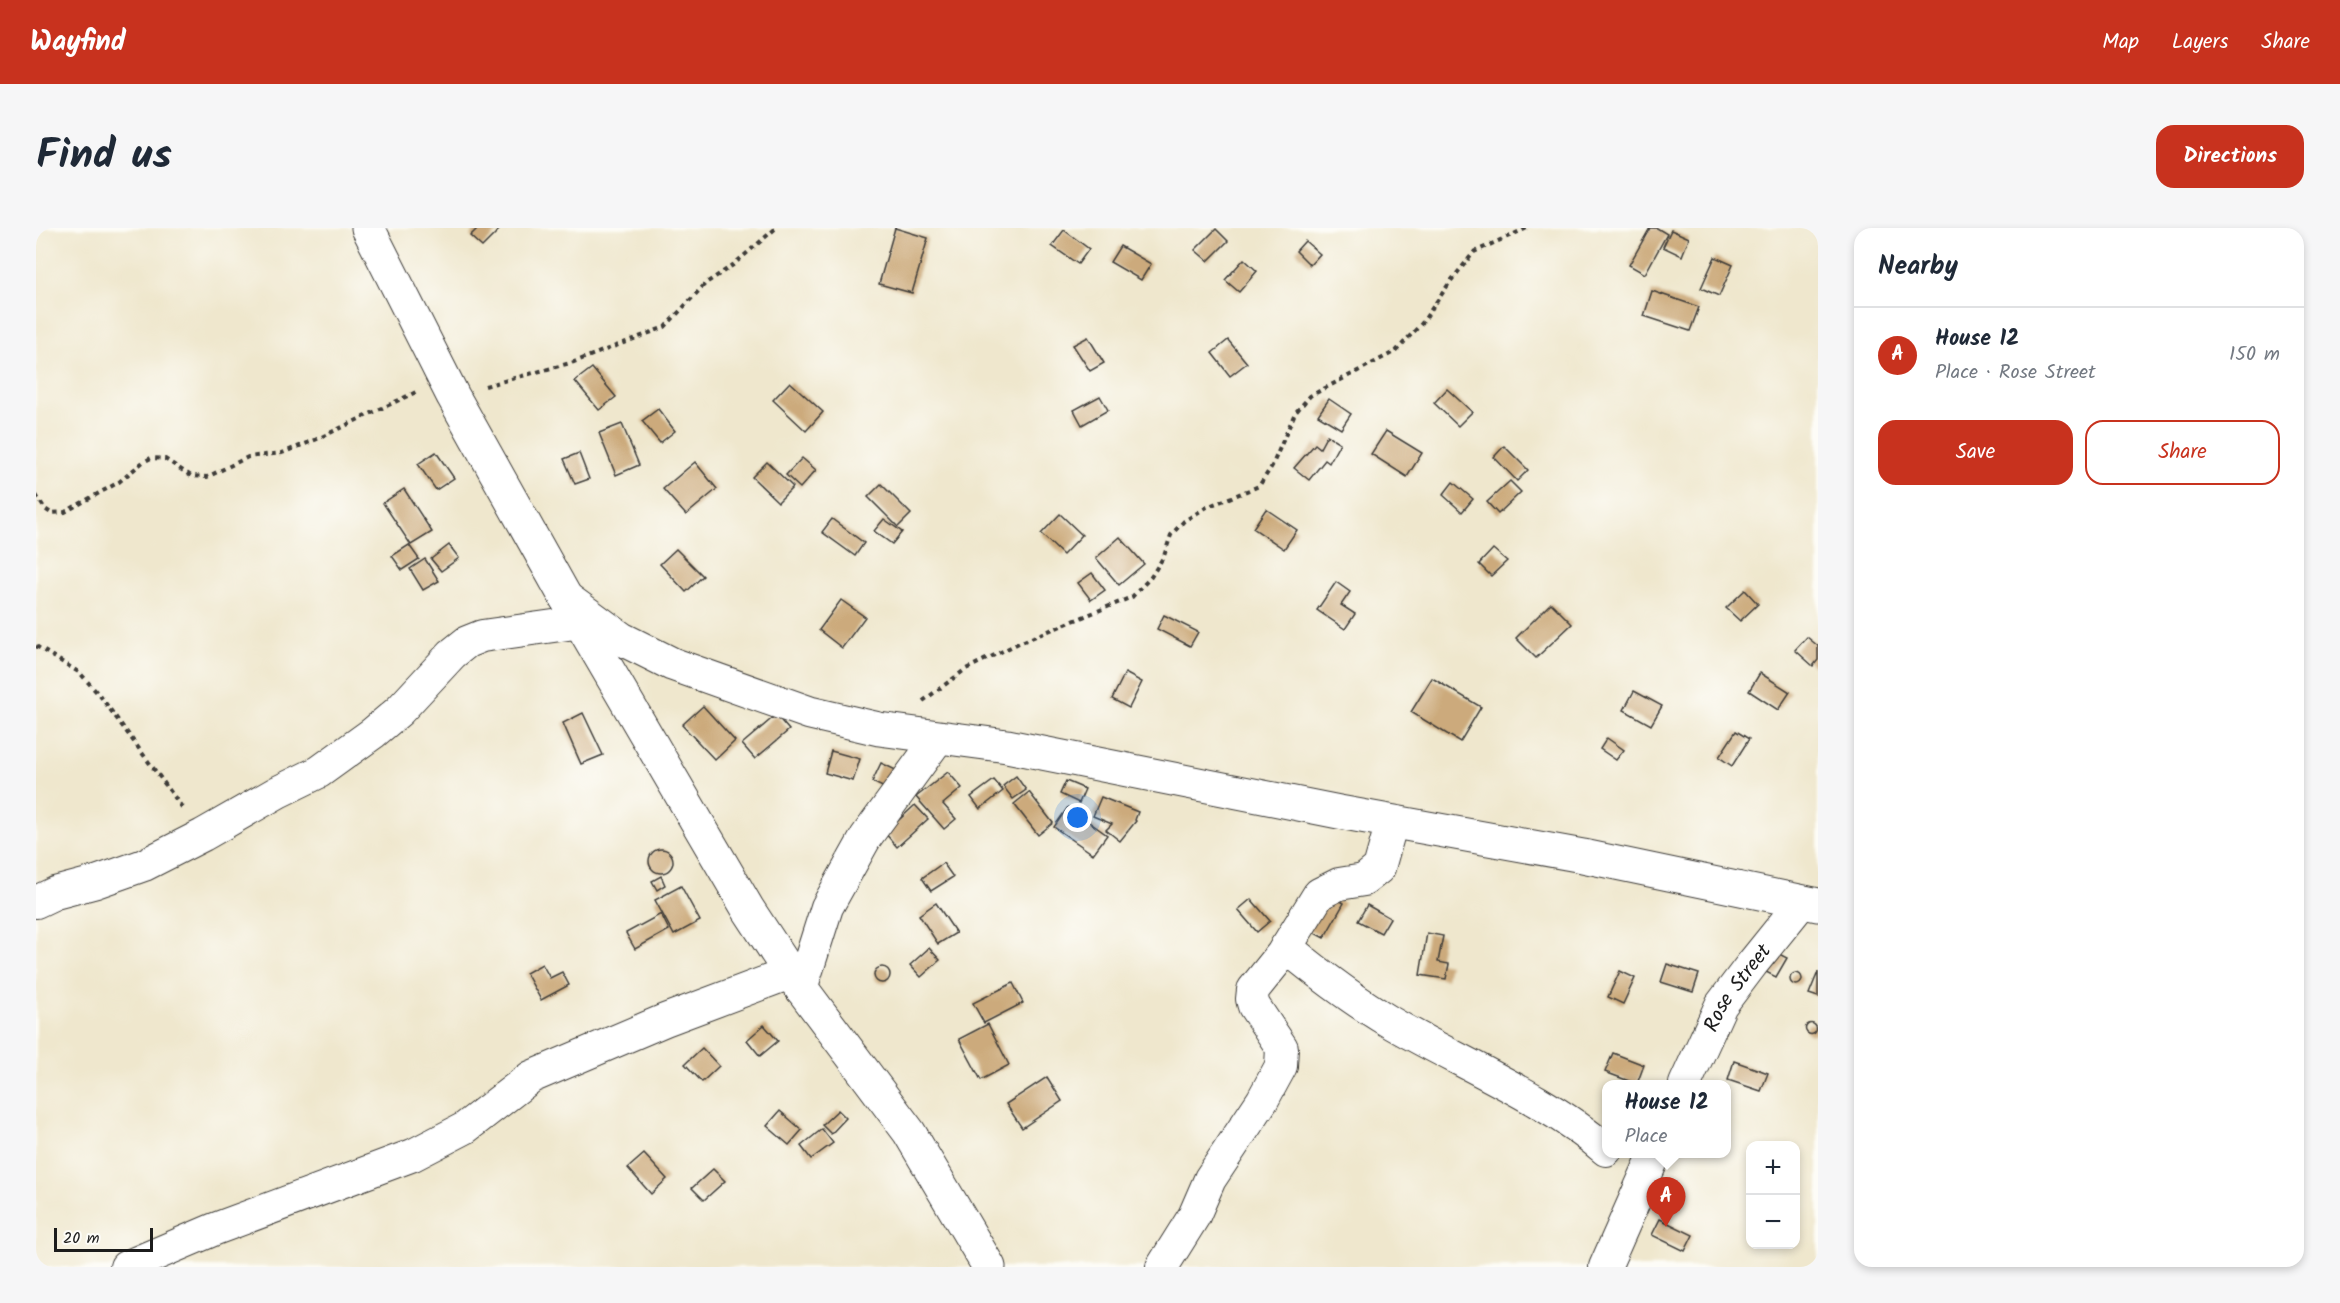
<!DOCTYPE html>
<meta charset="utf-8">
<style>
:root{--surface:#fff;--page:#f6f6f7;--text:#1f2937;--muted:#747a83;--line:#e0e1e3;--accent:#c8321e}
body{margin:0;font-family:Kalam,sans-serif;background:var(--page);color:var(--text)}
.controls{position:absolute;right:18px;bottom:18px;display:grid;overflow:hidden;border-radius:12px;box-shadow:0 3px 9px #0003}
.controls button{width:54px;height:54px;display:grid;place-items:center;padding:0;border:0;border-bottom:2px solid var(--line);background:var(--surface);color:var(--text);font:30px sans-serif}
.scale{position:absolute;left:18px;bottom:15px;width:99px;box-sizing:border-box;padding-left:6px;border:3px solid #1c1c1c;border-top:0;font-size:16px;line-height:21px;white-space:nowrap;color:#1c1c1c;-webkit-text-stroke:4px #fdfcf7;paint-order:stroke}
.you{position:absolute;left:1042px;top:590px;width:21px;height:21px;margin:-15px;border:4px solid #fff;border-radius:50%;background:#1a73e8;box-shadow:0 0 0 9px #1a73e833}
.badge{display:grid;place-items:center;width:39px;height:39px;border-radius:50%;background:var(--accent);color:#fff;font-size:20px;font-weight:700}
.pin{position:absolute;translate:-50% -50px;filter:drop-shadow(0 2px 3px #0008)}
.pin::after{content:'';position:absolute;top:32px;width:21px;height:18px;background:inherit;clip-path:polygon(0 0,100% 0,50% 100%)}
.popup{position:absolute;left:1566px;top:852px;width:129px;height:78px;box-sizing:border-box;display:grid;place-content:center;border-radius:12px;background:var(--surface);filter:drop-shadow(0 2px 4px #0005);font-size:20px;white-space:nowrap;color:var(--muted)}
.popup b{font-size:22px;color:var(--text)}
.popup::after{content:'';position:absolute;left:50%;top:100%;margin-left:-12px;border:12px solid transparent;border-top-color:var(--surface)}
.list{margin:0;padding:0;list-style:none}
h2{display:flex;justify-content:space-between;align-items:center;height:78px;margin:0;padding:0 24px;font-size:26px}
h2 small{font-size:20px;font-weight:400;color:var(--muted)}
.list li{display:grid;grid-template-columns:39px 1fr auto;gap:18px;align-items:center;box-sizing:border-box;height:96px;padding:0 24px;border-top:2px solid var(--line)}
.list b{display:block;font-size:22px;white-space:nowrap}
.list p{margin:0;font-size:20px;white-space:nowrap;color:var(--muted)}
.list em{font-size:20px;font-style:normal;color:var(--muted)}
.actions{display:flex;gap:12px;padding:18px 24px}
.actions a{flex:1;padding:14px 0;border:2px solid var(--accent);border-radius:18px;text-align:center;font-size:21px;color:var(--accent)}
.actions .main{background:var(--accent);color:#fff}
.map{position:relative;flex:none;width:1782px;height:1039px;overflow:hidden;border-radius:18px}
header{display:flex;align-items:center;gap:36px;box-sizing:border-box;height:84px;padding:0 30px;background:var(--accent);color:#fff}
header strong{font-size:28px}
nav{display:flex;gap:33px;margin-inline-start:auto;font-size:21px}
.intro{display:flex;align-items:center;justify-content:space-between;box-sizing:border-box;height:144px;padding:0 36px}
h1{margin:0;font-size:42px}
.button{padding:15px 27px;border-radius:18px;background:var(--accent);color:#fff;font-size:21px;font-weight:700}
main{display:flex;gap:36px;padding:0 36px}
aside{flex:1;background:var(--surface);border-radius:18px;box-shadow:0 3px 9px #0003}
.map>svg:first-child{display:block}
.building{fill:#ccaa7b}
.lines{fill:none;stroke-linecap:round;stroke-linejoin:round}
.street-casing{stroke:#3c3a37;stroke-width:34}
.secondary-casing{stroke:#3c3a37;stroke-width:35}
.path{stroke:#3c3a37;stroke-width:4;stroke-dasharray:4.5 4.5;stroke-linecap:butt}
.street{stroke:#fff;stroke-width:32}
.secondary{stroke:#fff;stroke-width:33}
.labels{text-anchor:middle;stroke-width:6;stroke-linejoin:round;paint-order:stroke}
.street-label{font-size:21px;fill:#1c1c1c;stroke:#fdfcf7}
</style>
<header>
<strong>Wayfind</strong>
<nav><a>Map</a><a>Layers</a><a>Share</a></nav>
</header>
<div class="intro"><h1>Find us</h1><a class="button">Directions</a></div>
<main>
<div class="map">
<svg width="1782" height="1039" viewBox="0 0 1782 1039">
<rect width="100%" height="100%" fill="#fdfcf7"/>
<filter id="ink" filterUnits="userSpaceOnUse"><feTurbulence type="fractalNoise" baseFrequency=".0167" numOctaves="2"/><feDisplacementMap in="SourceGraphic" scale="12" xChannelSelector="R" yChannelSelector="G"/><feConvolveMatrix kernelMatrix="1 2 1 2 8 2 1 2 1" color-interpolation-filters="sRGB"/></filter>
<filter id="wash" filterUnits="userSpaceOnUse"><feTurbulence type="fractalNoise" baseFrequency=".008" numOctaves="4" result="noise"/><feDisplacementMap in="SourceGraphic" scale="24" xChannelSelector="R" yChannelSelector="G"/><feGaussianBlur stdDeviation="1.35" result="paint"/><feColorMatrix in="noise" values="0 0 0 0 0 0 0 0 0 0 0 0 0 0 0 0 0 1.4 0 .05"/><feComposite in="paint" operator="in"/></filter>
<g filter="url(#wash)">
<rect width="100%" height="100%" fill="#efe7cd"/>
<g id="blocks">
<g class="building">
<polygon points="442,0 465,0 446,19 434,8"/>
<polygon points="859,0 892,10 876,65 843,56"/>
<polygon points="1614,0 1621,0 1631,6 1609,46 1593,37"/>
<polygon points="1180,1 1192,13 1172,33 1159,22"/>
<polygon points="1028,2 1053,21 1042,36 1016,18"/>
<polygon points="1635,2 1653,10 1646,28 1627,19"/>
<polygon points="1269,13 1284,26 1274,37 1260,23"/>
<polygon points="1084,18 1115,36 1105,52 1074,34"/>
<polygon points="1679,29 1697,37 1683,68 1665,60"/>
<polygon points="1208,31 1221,43 1203,64 1189,52"/>
<polygon points="1616,63 1663,79 1654,103 1608,88"/>
<polygon points="1052,109 1068,135 1054,143 1037,117"/>
<polygon points="1192,112 1211,135 1194,148 1176,125"/>
<polygon points="556,140 580,169 563,182 539,153"/>
<polygon points="754,154 787,184 770,203 737,172"/>
<polygon points="1411,161 1436,184 1422,198 1398,175"/>
<polygon points="1064,168 1072,182 1046,197 1038,182"/>
<polygon points="1293,171 1315,186 1305,201 1282,187"/>
<polygon points="622,181 639,203 624,215 606,193"/>
<polygon points="586,196 603,237 580,247 563,205"/>
<polygon points="1350,203 1386,225 1371,249 1335,226"/>
<polygon points="1291,207 1304,215 1293,235 1289,232 1273,252 1258,240 1279,216 1284,220"/>
<polygon points="1468,218 1492,242 1481,253 1458,229"/>
<polygon points="400,224 418,250 400,262 382,236"/>
<polygon points="543,225 553,251 539,256 528,231"/>
<polygon points="766,230 780,242 764,260 750,247"/>
<polygon points="659,234 681,261 650,287 627,261"/>
<polygon points="731,234 757,259 742,274 716,249"/>
<polygon points="1474,253 1485,264 1462,286 1451,274"/>
<polygon points="1417,254 1437,271 1426,284 1407,267"/>
<polygon points="845,256 875,286 862,299 832,269"/>
<polygon points="368,261 396,304 375,317 347,275"/>
<polygon points="1230,281 1261,302 1248,321 1217,300"/>
<polygon points="1024,286 1046,307 1027,327 1005,306"/>
<polygon points="796,291 828,315 819,328 786,304"/>
<polygon points="848,291 866,304 856,316 838,303"/>
<polygon points="1084,309 1108,336 1083,357 1060,330"/>
<polygon points="373,317 383,331 366,342 356,328"/>
<polygon points="413,317 423,330 405,343 395,331"/>
<polygon points="640,321 667,348 650,364 624,336"/>
<polygon points="1457,321 1471,333 1455,348 1443,336"/>
<polygon points="389,331 403,353 387,362 374,341"/>
<polygon points="1056,345 1069,362 1055,372 1042,355"/>
<polygon points="1300,354 1314,364 1305,377 1319,386 1309,401 1281,382"/>
<polygon points="1709,362 1722,376 1704,393 1690,380"/>
<polygon points="805,372 829,389 806,420 783,402"/>
<polygon points="1515,375 1536,396 1500,430 1480,410"/>
<polygon points="1128,387 1162,404 1154,418 1121,401"/>
<polygon points="1771,409 1782,418 1782,432 1777,438 1759,422"/>
<polygon points="1089,445 1106,454 1093,480 1076,471"/>
<polygon points="1724,445 1754,464 1742,482 1713,463"/>
<polygon points="1396,450 1445,479 1424,514 1375,484"/>
<polygon points="1598,463 1626,478 1615,497 1588,482"/>
<polygon points="667,478 699,513 679,532 646,497"/>
<polygon points="547,485 567,527 545,536 527,495"/>
<polygon points="740,487 753,502 719,531 706,516"/>
<polygon points="1700,503 1713,511 1696,538 1683,529"/>
<polygon points="1571,510 1588,522 1580,532 1564,521"/>
<polygon points="795,523 824,531 817,553 789,545"/>
<polygon points="845,535 864,544 855,563 836,554"/>
<polygon points="912,544 926,560 907,576 920,591 908,601 880,569"/>
<polygon points="980,548 990,562 977,571 967,558"/>
<polygon points="958,552 967,563 944,581 935,569"/>
<polygon points="1030,553 1049,561 1043,575 1024,566"/>
<polygon points="993,564 1017,595 1002,607 978,576"/>
<polygon points="1065,569 1102,584 1099,592 1100,593 1084,613 1070,602 1076,596 1057,588"/>
<polygon points="879,577 892,591 861,619 849,605"/>
<polygon points="1032,579 1071,607 1057,626 1018,599"/>
<circle cx="625" cy="633" r="12"/>
<polygon points="907,635 917,649 895,663 886,650"/>
<polygon points="625,648 629,657 621,662 616,653"/>
<polygon points="645,658 664,693 638,707 619,672"/>
<polygon points="1291,665 1308,675 1288,710 1271,701"/>
<polygon points="1215,671 1234,693 1221,704 1202,682"/>
<polygon points="900,675 920,705 902,716 883,687"/>
<polygon points="1331,677 1354,690 1345,705 1322,693"/>
<polygon points="625,686 633,702 599,721 590,705"/>
<polygon points="1391,705 1407,708 1402,734 1413,736 1410,751 1384,747"/>
<polygon points="893,720 904,732 885,749 874,737"/>
<polygon points="1741,725 1751,730 1740,749 1730,744"/>
<polygon points="506,736 514,750 526,744 533,757 505,772 490,745"/>
<polygon points="1631,736 1663,746 1657,764 1625,754"/>
<circle cx="846" cy="747" r="8"/>
<polygon points="1584,743 1599,750 1587,776 1572,769"/>
<polygon points="1782,744 1782,769 1773,766"/>
<circle cx="1760" cy="751" r="6"/>
<polygon points="977,755 987,775 948,795 937,775"/>
<circle cx="1775" cy="801" r="5.5"/>
<polygon points="952,796 973,837 945,852 923,811"/>
<polygon points="728,797 742,813 724,828 711,812"/>
<polygon points="666,820 683,838 666,854 649,836"/>
<polygon points="1577,825 1608,837 1601,856 1569,844"/>
<polygon points="1698,833 1732,845 1725,863 1692,852"/>
<polygon points="1011,849 1026,873 986,900 970,876"/>
<polygon points="802,882 810,890 795,906 786,897"/>
<polygon points="744,883 766,902 753,917 731,898"/>
<polygon points="786,901 797,915 775,931 765,918"/>
<polygon points="608,926 631,951 615,966 592,940"/>
<polygon points="677,941 689,953 668,972 656,960"/>
<polygon points="1624,991 1657,1007 1649,1023 1616,1007"/>
</g>
</g>
</g>
<g filter="url(#ink)">
<use href="#blocks" fill-opacity="0" stroke="#3c3a37" stroke-width="1.5"/>
<g class="lines">
<defs>
<g id="street">
<polyline points="0,674 19,665 60,654 108,637 167,607 242,564 283,544 337,505 363,483 416,426 431,414 446,408 546,394"/>
<path d="M1250,719C1283,746 1317,772 1354,794C1422,834 1511,870 1570,922"/>
<polyline points="765,761 791,679 830,609 903,509"/>
<path id="s1" d="M1649,856L1685,777L1716,736L1766,674"/>
<polyline points="90,1039 179,1001 377,927 429,900 495,849 629,792 754,745"/>
<polyline points="1126,1039 1158,988 1174,951 1226,873 1245,838 1246,820 1218,778 1216,771 1217,762 1246,726 1283,666 1303,656 1328,652 1343,640 1356,594"/>
<polyline points="1569,1039 1619,926"/>
</g>
<g id="secondary">
<polyline points="332,0 417,168 530,370 712,681 754,745 873,904 953,1039"/>
<polyline points="530,370 586,411 636,436 774,485 843,501 971,518 1303,584 1547,628 1782,677"/>
</g>
</defs>
<use href="#street" class="street-casing"/>
<use href="#secondary" class="secondary-casing"/>
<g class="path">
<polyline points="449,158 538,134 629,99 670,55 697,37 740,0"/>
<polyline points="0,267 9,281 15,285 29,284 83,254 107,234 115,230 129,231 155,248 171,249 212,229 246,225 279,212 380,164"/>
<polyline points="0,418 44,445 65,469 148,582"/>
<polyline points="887,473 930,441 983,415 1096,369 1115,349 1128,328 1135,307 1148,293 1171,279 1223,258 1236,238 1259,185 1274,168 1360,123 1386,95 1414,54 1438,24 1491,0"/>
</g>
<use href="#street" class="street"/>
<use href="#secondary" class="secondary"/>
</g>
</g>
<g class="labels">
<g class="street-label">
<text dy="7" stroke="none"><textPath href="#s1" startOffset="110">Rose Street</textPath></text>
</g>
</g>
</svg>
<div class="controls">
<button>+</button>
<button>−</button>
</div>
<div class="scale">20 m</div>
<div class="you"></div>
<div class="pin badge" style="left:1630px;top:999px">A</div>
<div class="popup"><b>House 12</b>Place</div>
</div>
<aside>
<h2>Nearby<small></small></h2>
<ul class="list">
<li><span class="badge">A</span><div><b>House 12</b><p>Place · Rose Street</p></div><em>150 m</em></li>
</ul>
<div class="actions"><a class="main">Save</a><a>Share</a></div>
</aside>
</main>
